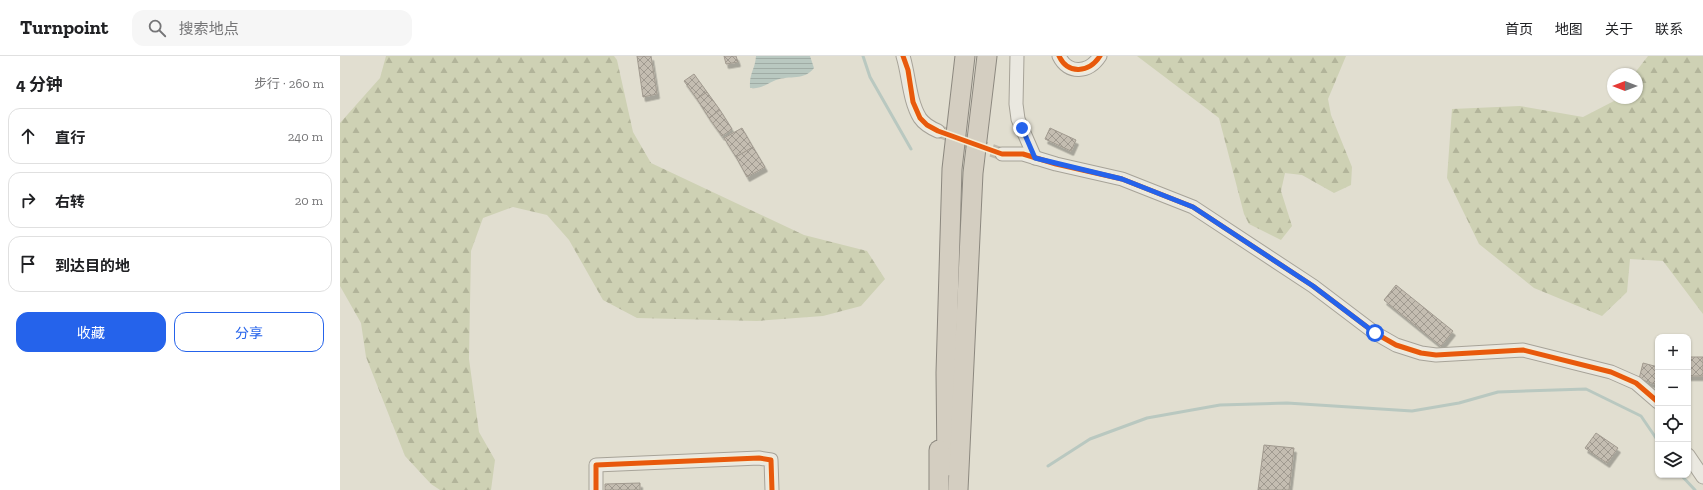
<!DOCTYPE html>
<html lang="zh">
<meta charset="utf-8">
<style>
:root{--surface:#fff;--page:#f6f6f6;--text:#202124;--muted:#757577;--line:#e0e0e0;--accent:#2563eb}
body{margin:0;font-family:"Zilla Slab","Noto Sans SC",serif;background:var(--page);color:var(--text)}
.controls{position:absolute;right:12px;bottom:12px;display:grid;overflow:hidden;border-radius:8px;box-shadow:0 1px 3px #0004}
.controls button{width:36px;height:36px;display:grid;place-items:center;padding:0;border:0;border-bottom:1px solid var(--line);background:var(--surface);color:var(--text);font:20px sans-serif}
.compass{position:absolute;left:1267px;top:12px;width:36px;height:36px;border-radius:50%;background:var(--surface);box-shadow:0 1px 3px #0004;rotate:270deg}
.stop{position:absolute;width:12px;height:12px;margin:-9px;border:3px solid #2563eb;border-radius:50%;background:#fff}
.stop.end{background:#2563eb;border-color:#fff;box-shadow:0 1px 4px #0008}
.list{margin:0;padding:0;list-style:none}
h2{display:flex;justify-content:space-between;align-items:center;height:52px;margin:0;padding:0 16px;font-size:17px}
h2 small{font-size:13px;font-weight:400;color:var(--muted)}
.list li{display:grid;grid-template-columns:26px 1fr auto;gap:12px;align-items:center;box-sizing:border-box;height:56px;margin:0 8px 8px;padding:0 8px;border:1px solid var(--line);border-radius:12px}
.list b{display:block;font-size:15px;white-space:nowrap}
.list em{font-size:13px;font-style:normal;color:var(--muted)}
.actions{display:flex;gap:8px;padding:12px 16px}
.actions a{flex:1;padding:9px 0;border:1px solid var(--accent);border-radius:12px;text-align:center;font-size:14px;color:var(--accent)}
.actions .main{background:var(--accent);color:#fff}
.icon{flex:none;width:22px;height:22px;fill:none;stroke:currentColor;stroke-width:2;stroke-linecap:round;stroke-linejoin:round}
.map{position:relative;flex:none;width:1363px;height:434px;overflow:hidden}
header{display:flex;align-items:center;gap:24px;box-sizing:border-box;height:56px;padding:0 20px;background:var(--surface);border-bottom:1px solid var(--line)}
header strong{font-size:19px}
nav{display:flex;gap:22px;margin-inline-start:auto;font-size:14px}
.search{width:280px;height:36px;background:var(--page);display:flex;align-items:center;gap:10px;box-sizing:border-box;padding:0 14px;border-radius:12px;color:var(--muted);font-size:15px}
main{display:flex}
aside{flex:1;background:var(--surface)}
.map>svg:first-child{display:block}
.forest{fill:url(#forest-firs)}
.water{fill:url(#water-rules)}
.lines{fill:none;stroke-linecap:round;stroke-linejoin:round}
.stream{stroke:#b9c8c0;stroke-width:3}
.building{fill:url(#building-cross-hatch);stroke:#a19a8f;filter:url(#shadow)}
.minor-tunnel{stroke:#bfbaad;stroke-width:13;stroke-dasharray:13 6;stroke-linecap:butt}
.minor-casing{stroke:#a7a398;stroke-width:15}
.highway-casing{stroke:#8c887f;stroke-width:21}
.minor{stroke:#eae8e0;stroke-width:13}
.highway{stroke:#d4cec1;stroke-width:19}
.cycleway-casing{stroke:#f1ecd7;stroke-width:8}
.cycleway{stroke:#e8590c;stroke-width:5}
.route{stroke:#2563eb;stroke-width:5}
</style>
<header>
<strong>Turnpoint</strong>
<div class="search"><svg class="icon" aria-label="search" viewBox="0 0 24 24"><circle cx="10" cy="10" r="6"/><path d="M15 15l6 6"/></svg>搜索地点</div>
<nav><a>首页</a><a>地图</a><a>关于</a><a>联系</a></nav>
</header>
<main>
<aside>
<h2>4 分钟<small>步行 · 260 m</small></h2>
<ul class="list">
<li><svg class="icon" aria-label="ahead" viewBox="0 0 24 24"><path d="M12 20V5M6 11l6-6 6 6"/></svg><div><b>直行</b></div><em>240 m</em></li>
<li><svg class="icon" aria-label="right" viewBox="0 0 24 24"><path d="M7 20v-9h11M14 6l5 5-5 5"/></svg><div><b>右转</b></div><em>20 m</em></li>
<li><svg class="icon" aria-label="arrive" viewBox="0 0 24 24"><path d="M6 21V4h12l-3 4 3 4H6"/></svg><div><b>到达目的地</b></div></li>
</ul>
<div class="actions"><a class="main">收藏</a><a>分享</a></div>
</aside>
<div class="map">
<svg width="1363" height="434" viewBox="0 0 1363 434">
<defs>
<pattern id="forest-firs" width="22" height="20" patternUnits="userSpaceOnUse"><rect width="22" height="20" fill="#ced1b4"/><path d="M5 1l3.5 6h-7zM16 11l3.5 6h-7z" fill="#b2b49a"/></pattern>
<pattern id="water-rules" width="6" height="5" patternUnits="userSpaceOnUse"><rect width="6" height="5" fill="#b9c8c0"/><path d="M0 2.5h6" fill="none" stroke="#a0aca5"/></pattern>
<pattern id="building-cross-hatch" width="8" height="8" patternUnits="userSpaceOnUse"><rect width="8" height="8" fill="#c4bdb1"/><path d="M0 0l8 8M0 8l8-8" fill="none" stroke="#a09a90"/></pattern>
<filter id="shadow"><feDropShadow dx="2.5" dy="4.5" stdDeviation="0" flood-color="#0004"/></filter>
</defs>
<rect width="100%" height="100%" fill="#e1ded0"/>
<g class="forest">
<polygon points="46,0 274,0 277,4 293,76 311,107 464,179 527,195 545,223 521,250 483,260 417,265 297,262 263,244 229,184 207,159 173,151 143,162 131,195 129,303 139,376 155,404 151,434 100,434 91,428 65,400 26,301 21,267 0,230 0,67 40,22"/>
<polygon points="797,0 1006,0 988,43 991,59 1012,111 1011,129 994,137 962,119 945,117 941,135 952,170 941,184 909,168 904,158 879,62"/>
<polygon points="1308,0 1363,0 1363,258 1323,205 1290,203 1287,236 1262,260 1194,232 1139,188 1107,122 1112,53 1180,50 1243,61 1274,45 1276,42 1297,42 1297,18 1294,18"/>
</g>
<path class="water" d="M416,0H470L474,12C464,25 450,19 436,24C426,28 422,33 410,32C409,17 415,14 416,0Z"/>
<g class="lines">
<g class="stream">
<polyline points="523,0 530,21 571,93"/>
<polyline points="708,410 750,383 807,362 880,349 947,347 1072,355 1119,347 1158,336 1246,333 1301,360 1318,385"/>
<polyline points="1341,419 1355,434"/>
</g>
</g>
<g class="building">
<polygon points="297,0 311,0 317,38 303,41"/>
<polygon points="384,0 396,0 398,6 386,8"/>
<polygon points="354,18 367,36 357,43 344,25"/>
<polygon points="367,36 380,54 369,62 357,43"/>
<polygon points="380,54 392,73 382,80 369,62"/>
<polygon points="402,72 413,91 396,101 384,82"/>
<polygon points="710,72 736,84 731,95 705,83"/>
<polygon points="413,91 425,111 407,121 396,101"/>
<polygon points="1056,229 1113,275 1101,290 1044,244"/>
<rect x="1348" y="301" width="15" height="19"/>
<polygon points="1303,307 1318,311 1318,329 1299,323"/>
<polygon points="1256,377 1278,392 1267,407 1245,392"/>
<polygon points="924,389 954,392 949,434 918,434"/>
<polygon points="300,427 300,434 265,434 265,428"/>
</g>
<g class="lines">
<polyline class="minor-tunnel" points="598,75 662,98"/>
<defs>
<g id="minor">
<path d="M563,0C569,19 569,44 580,62C584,68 591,72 598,75"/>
<polyline points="677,0 676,48 678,63 695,102"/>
<path d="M719,0C728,19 749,17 760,0"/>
<polyline points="662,98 683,98 716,108 782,123 853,151 973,230 1035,277 1056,289 1081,297 1096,299 1183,294 1271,316 1296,327 1318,346"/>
<polyline points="1348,399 1363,421"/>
<polyline points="256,434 256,409 419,402 431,404 432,434"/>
</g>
<g id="highway">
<polyline points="607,410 606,317 612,113 625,0"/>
<polyline points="599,434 599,394"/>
<polyline points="618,434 633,117 647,0"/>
</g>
</defs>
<use href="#minor" class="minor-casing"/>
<use href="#highway" class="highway-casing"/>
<use href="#minor" class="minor"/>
<use href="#highway" class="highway"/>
<defs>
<g id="cycleway">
<polyline points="563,0 568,14 573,46 580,62 587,69 598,75 662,98 683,98 716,108 782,123 853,151 973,230 1035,277 1056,289 1081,297 1096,299 1183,294 1271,316 1296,327 1318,346"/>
<path d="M719,0C728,19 749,17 760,0"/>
<polyline points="256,434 256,409 419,402 431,404 432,434"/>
</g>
</defs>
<use href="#cycleway" class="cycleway-casing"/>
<use href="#cycleway" class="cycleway"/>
</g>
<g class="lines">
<polyline class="route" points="682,72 695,102 782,123 853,151 973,230 1035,277"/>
</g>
</svg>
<div class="controls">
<button>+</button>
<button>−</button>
<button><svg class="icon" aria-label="locate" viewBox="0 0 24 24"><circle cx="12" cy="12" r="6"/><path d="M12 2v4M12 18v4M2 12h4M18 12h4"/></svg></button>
<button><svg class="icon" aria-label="layers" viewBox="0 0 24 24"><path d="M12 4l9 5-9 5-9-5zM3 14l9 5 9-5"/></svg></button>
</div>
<svg class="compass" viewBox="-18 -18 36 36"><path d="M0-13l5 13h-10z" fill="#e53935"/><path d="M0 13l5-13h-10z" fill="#757577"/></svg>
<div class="stop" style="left:1035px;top:277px"></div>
<div class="stop end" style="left:682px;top:72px"></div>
</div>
</main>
